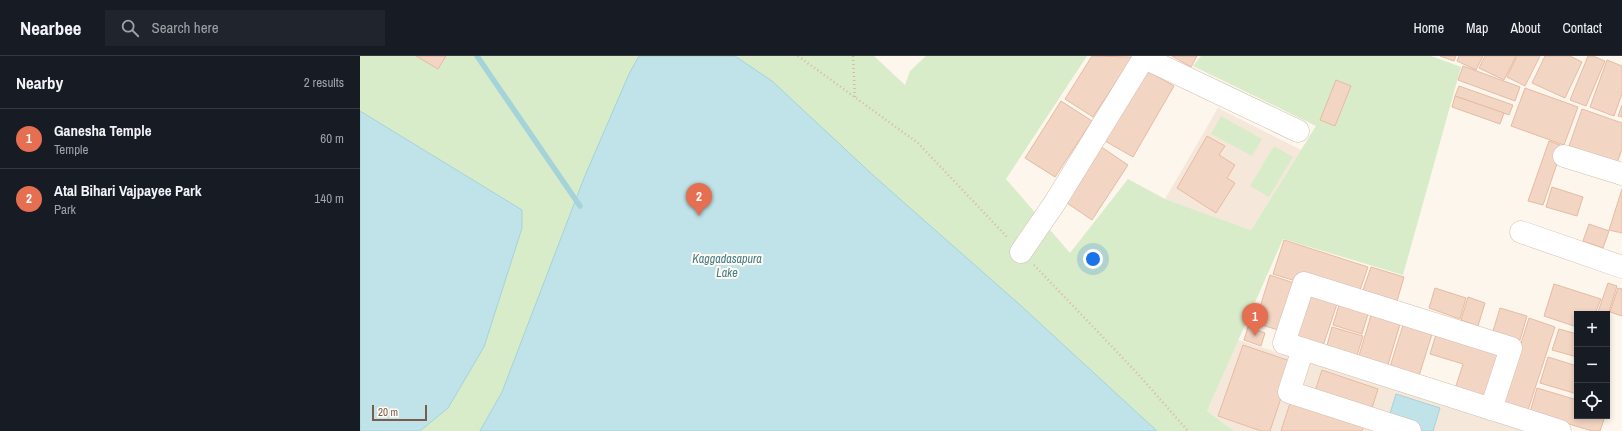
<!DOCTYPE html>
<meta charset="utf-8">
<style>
:root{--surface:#171b24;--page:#20242c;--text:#f1f3f6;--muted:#9ea1a6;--line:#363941;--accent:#e76f51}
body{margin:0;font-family:"Archivo Narrow",sans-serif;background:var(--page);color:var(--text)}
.controls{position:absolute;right:12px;bottom:12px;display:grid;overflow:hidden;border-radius:0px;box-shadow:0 2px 6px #0003}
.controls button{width:36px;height:36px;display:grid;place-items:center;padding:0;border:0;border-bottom:1px solid var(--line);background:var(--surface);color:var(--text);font:20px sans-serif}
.scale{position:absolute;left:12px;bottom:10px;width:55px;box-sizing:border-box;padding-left:4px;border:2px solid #7a5c4d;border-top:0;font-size:11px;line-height:14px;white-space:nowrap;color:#7a5c4d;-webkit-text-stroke:3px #fffaf3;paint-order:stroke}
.you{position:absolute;left:733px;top:203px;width:14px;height:14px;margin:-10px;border:3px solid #fff;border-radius:50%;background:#1a73e8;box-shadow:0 0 0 6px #1a73e833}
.badge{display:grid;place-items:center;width:26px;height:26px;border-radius:50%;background:var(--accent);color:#fff;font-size:13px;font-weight:700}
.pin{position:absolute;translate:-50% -33px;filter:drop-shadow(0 1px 2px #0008)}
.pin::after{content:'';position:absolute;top:21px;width:14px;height:12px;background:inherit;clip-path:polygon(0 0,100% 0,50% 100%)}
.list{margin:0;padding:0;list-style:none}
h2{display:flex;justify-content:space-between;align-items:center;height:52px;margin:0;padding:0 16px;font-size:17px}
h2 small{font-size:13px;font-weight:400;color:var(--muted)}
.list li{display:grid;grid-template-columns:26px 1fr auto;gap:12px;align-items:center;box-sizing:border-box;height:60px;padding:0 16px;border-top:1px solid var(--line)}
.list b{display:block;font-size:15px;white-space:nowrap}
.list p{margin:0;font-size:13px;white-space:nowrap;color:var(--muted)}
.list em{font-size:13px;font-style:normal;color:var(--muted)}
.icon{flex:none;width:22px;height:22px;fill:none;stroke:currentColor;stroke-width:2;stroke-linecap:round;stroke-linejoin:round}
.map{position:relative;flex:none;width:1262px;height:375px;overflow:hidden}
header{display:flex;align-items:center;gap:24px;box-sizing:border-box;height:56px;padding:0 20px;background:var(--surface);border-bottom:1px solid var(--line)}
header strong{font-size:19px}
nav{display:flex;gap:22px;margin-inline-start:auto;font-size:14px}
.search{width:280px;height:36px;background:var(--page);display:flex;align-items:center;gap:10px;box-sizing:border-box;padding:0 14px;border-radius:0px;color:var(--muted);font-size:15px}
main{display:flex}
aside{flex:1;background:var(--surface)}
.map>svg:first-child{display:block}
.residential{fill:#f5e8da}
.green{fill:#d8ecc9}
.water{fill:#bfe3e8;stroke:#a5d3da}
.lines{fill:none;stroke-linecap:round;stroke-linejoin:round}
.stream{stroke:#a5d3da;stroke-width:5.5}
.building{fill:#f3d5c3;stroke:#e6bba3}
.minor-casing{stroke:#d1beb0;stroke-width:23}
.path{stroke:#d9b8a5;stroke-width:2.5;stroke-dasharray:1 3;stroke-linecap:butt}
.minor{stroke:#fff;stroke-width:22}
.labels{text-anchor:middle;stroke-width:4;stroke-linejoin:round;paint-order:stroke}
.water-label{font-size:12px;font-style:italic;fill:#437c86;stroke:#fffaf3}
</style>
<header>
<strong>Nearbee</strong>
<div class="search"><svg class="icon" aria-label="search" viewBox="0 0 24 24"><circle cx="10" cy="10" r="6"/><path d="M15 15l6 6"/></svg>Search here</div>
<nav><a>Home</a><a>Map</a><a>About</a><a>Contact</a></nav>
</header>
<main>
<aside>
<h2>Nearby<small>2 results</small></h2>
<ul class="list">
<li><span class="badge">1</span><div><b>Ganesha Temple</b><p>Temple</p></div><em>60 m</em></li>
<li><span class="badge">2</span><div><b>Atal Bihari Vajpayee Park</b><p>Park</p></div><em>140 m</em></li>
</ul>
</aside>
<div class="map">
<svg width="1262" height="375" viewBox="0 0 1262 375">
<rect width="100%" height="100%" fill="#fdf6ec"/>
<g class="residential">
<polygon points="858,52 941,94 891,174 805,143"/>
<polygon points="878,284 1172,375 874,375 847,355"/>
</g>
<g class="green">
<polygon points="0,0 514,0 545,29 550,15 566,0 727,0 646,123 710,197 768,123 805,143 891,174 956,70 833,10 841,0 1071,0 1101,11 1043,219 923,183 847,355 874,375 0,375"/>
<polygon points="861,60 902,83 892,100 851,78"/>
<polygon points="914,90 933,101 909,141 890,130"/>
</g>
<g class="water">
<polygon points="279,0 375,0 412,25 515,121 659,248 797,375 120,375 142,336 224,122 269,18"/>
<polygon points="0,55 162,154 162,172 124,291 88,352 60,375 0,375"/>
<polygon points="1036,338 1080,352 1073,375 1064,375 1028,364"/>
</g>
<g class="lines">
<polyline class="stream" points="117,0 220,150"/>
</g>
<g class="building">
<polygon points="56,0 86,0 78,13"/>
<polygon points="732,0 772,1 733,61 705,43"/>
<polygon points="812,0 837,0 831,11"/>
<polygon points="1080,0 1096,0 1094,5"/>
<polygon points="1099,0 1123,0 1116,14 1097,5"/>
<polygon points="1125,0 1156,0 1144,24 1119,12"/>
<polygon points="1157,0 1180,0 1165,30 1147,21"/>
<polygon points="1185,0 1210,0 1222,6 1205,42 1172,27"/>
<polygon points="1228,0 1233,0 1245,5 1226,50 1210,44"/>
<polygon points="1247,4 1262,10 1262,38 1254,60 1230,51"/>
<polygon points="1103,10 1160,31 1155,45 1098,24"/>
<polygon points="786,14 814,30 773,101 745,85"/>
<polygon points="976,24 991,30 975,70 960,64"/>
<polygon points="1099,30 1153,49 1149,59 1095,40"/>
<polygon points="1165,32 1218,51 1204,89 1151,70"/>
<polygon points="1095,40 1144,57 1140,68 1092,51"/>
<polygon points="701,45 732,65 695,121 665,102"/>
<polygon points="1262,49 1262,61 1258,60"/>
<polygon points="1222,53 1262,67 1262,93 1257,107 1209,90"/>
<polygon points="847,80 865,90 859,99 875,109 867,122 875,127 856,157 817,132"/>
<polygon points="1189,85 1203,90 1183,149 1168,145"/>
<polygon points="740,90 768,109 732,164 704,145"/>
<polygon points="1192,131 1223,141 1217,160 1186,151"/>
<polygon points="1262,133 1262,177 1249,174"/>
<polygon points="1229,168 1249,175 1243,192 1223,185"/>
<polygon points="924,184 1008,211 1000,234 945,216 942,227 913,218"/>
<polygon points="1011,211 1044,221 1037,245 1003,234"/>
<polygon points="910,219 940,229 925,276 895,267"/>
<polygon points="1248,227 1257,230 1248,259 1238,256"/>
<polygon points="1194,228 1241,243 1235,258 1217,258 1217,271 1184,260"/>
<polygon points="1075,232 1106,242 1100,263 1069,252"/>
<polygon points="1258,232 1262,233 1262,260 1250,256"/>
<polygon points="945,235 978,245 962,293 929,282"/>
<polygon points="1108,241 1125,247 1118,270 1101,264"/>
<polygon points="980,246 1009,255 1002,278 973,269"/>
<polygon points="1140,252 1167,260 1160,284 1133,275"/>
<polygon points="1012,256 1041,265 1027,312 998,303"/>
<polygon points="1169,262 1195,271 1168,354 1142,346"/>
<polygon points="1044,266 1073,275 1058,323 1029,314"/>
<polygon points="888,271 905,277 901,290 884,284"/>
<polygon points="972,271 1003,280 996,303 966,293"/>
<polygon points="1199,273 1217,278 1217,301 1192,294"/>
<polygon points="1077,275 1142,296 1126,344 1095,333 1103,308 1070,298"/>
<polygon points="883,289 933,306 910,375 901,375 858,360"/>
<polygon points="1188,301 1217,310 1217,338 1180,327"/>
<polygon points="962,314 1018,333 1011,355 955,335"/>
<polygon points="1177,332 1217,344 1217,360 1245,360 1240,375 1232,375 1170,356"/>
<polygon points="932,341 1005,366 1002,375 921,375"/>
</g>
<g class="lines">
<defs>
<g id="minor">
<polyline points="785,2 938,75"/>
<polyline points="1204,100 1262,118"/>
<polyline points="1161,176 1262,211"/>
<polyline points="661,196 694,148 785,0"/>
<polyline points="943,293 929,336 1050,375"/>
<polyline points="1131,353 1151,292 944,227 924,287 1163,363 1200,375"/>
</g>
</defs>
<use href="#minor" class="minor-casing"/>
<g class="path">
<polyline points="438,0 558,87 647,181"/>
<polyline points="493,0 495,41"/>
<polyline points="674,209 778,318 828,375"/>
</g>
<use href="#minor" class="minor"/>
</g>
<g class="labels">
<g class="water-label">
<text x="367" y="207">Kaggadasapura<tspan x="367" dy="14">Lake</tspan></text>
</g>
</g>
</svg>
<div class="controls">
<button>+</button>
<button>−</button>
<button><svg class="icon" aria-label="locate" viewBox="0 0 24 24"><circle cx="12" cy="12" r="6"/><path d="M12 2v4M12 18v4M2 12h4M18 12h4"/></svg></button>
</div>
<div class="scale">20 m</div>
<div class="you"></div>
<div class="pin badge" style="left:895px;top:280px">1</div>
<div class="pin badge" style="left:339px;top:160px">2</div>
</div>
</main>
